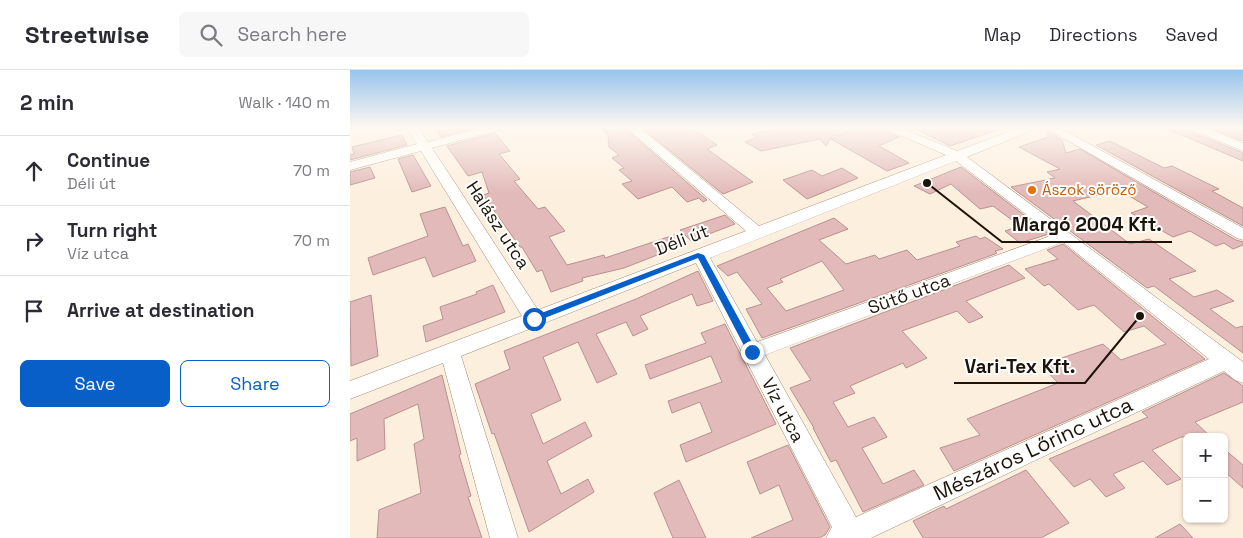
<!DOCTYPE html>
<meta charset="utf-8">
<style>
:root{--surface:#fff;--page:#f7f7f7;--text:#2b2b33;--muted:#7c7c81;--line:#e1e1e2;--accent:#085fc8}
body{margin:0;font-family:"Space Grotesk",sans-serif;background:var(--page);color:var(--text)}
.controls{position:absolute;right:15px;bottom:15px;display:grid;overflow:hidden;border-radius:8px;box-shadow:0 1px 4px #0004}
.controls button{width:45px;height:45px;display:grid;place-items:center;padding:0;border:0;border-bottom:1px solid var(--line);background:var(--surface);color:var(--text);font:25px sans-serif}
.stop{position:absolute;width:15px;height:15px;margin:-11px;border:4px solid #085fc8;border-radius:50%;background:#fff}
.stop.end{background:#085fc8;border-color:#fff;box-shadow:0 1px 5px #0008}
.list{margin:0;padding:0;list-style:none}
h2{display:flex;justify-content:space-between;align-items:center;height:65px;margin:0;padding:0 20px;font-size:21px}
h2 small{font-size:16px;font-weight:400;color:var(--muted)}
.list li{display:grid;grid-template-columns:32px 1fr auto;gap:15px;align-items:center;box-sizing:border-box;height:70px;padding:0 20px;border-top:1px solid var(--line)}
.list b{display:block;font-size:19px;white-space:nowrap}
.list p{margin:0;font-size:16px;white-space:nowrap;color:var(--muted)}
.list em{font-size:16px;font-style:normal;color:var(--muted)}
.actions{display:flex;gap:10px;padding:15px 20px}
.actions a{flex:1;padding:11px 0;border:1px solid var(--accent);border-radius:8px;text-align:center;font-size:18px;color:var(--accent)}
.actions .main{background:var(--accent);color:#fff}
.icon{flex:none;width:28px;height:28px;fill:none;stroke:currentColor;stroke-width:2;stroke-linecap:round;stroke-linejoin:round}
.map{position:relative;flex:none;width:893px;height:468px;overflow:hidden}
header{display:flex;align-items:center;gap:30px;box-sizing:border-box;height:70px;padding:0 25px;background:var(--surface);border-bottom:1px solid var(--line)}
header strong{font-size:24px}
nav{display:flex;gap:28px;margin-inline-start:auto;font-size:18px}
.search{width:350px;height:45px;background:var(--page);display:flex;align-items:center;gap:12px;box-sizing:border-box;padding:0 18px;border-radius:8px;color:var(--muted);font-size:19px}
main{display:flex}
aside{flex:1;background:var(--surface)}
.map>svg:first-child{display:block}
.building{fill:#e2bab9;stroke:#b89190;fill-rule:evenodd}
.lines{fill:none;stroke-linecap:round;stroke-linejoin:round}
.minor-casing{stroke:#9f896e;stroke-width:1}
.minor{fill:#fff;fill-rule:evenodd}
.route{fill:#085fc8}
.food-dot{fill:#e8710a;stroke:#fff;stroke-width:2}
.labels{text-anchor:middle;stroke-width:4;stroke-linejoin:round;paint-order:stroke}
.far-food-label{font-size:15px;fill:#c56008;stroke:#fff;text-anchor:start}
.street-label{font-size:18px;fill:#1c1409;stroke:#fff}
.near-street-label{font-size:21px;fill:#1c1409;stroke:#fff}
.leader{fill:none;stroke:#1c1409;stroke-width:2}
.callout-dot{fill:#1c1409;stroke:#fff;stroke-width:2}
.callout-label{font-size:19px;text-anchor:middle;font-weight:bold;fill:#1c1409;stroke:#fff;stroke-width:4;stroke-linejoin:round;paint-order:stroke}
</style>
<header>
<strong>Streetwise</strong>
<div class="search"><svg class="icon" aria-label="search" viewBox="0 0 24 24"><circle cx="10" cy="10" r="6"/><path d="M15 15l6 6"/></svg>Search here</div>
<nav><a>Map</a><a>Directions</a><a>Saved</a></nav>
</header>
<main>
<aside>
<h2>2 min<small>Walk · 140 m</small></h2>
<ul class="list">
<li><svg class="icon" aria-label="ahead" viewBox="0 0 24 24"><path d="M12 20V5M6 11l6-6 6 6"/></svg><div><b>Continue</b><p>Déli út</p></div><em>70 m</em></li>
<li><svg class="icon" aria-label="right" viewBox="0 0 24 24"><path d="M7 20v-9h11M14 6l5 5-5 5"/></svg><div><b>Turn right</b><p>Víz utca</p></div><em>70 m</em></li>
<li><svg class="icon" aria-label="arrive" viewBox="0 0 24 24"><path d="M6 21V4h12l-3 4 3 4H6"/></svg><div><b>Arrive at destination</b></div></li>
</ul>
<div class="actions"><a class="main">Save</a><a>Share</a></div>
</aside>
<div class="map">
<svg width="893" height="468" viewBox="0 0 893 468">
<rect width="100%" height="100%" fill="#fdefde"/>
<g class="building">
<polygon points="105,58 126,58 91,67 88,62"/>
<polygon points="250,58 275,58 357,130 353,132 349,128 337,132 322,117 288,129 272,114 282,111 269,100 274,98 262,88 269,85 259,77 258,64"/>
<polygon points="292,58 342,58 367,75 357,79 403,112 373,124"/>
<polygon points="432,58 496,58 496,63 510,58 534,58 537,62 549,67 529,76 559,93 537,101 481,69 496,63 482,66 476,76 470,69 411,81 395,72 407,67 402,64"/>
<polygon points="555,58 647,58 647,60 600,76 565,59 562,61"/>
<polygon points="815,58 839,58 842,62 893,83 893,91"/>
<polygon points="860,58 893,58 893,71"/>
<polygon points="696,62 699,62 712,70 716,83 730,79 886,170 893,172 893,175 883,179 874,173 866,176 840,161 823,167 781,143 798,137 769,120 723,131 780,174 799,169 846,201 819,209 844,227 867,220 884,231 860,239 886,258 893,256 893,283 804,216 797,218 661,117 705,108 697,102 710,99 669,77 698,67"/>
<polygon points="145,63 160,81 149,84 170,109 164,111 188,139 195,137 215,161 199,167 217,195 254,185 255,188 327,164 333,175 274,198 232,208 233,211 201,222 192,200 187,202 172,177 170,177 133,125 139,123 132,102 118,106 97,76"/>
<polygon points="52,65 57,75 0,90 0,85 4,84 2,77"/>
<polygon points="760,71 814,98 822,96 869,119 862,121 893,138 893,156 746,75"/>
<polygon points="63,85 81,116 62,122 48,89"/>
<polygon points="20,97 25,108 0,115 0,102"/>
<polygon points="611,97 699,164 670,173 655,161 670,156 643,136 630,139 601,114 580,124 564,116"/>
<polygon points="492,98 508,108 457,129 433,110 462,100 472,106"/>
<polygon points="95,137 113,176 118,174 126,191 83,207 75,187 23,205 18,188 78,166 70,144"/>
<polygon points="375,145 385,154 341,171 330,160"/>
<path d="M484,148L498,159L469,170L496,194L525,185L529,189L557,180L567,190L610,176L606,172L626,166L630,169L635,167L653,179L645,181L647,183L645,184L412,268L396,239L412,234L387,202L378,206L367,196ZM472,191L494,220L436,241L417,218L433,212L430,209Z"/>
<polygon points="713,174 855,289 604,401 590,378 630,365 617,349 708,313 691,295 753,274 771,290 816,274 794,256 774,262 744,235 728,240 699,214 694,216 675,199 708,189 697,180"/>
<polygon points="659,195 675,208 616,231 633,247 619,253 607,241 552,261 577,288 556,298 553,293 500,316 505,323 483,332 498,357 524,347 537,367 512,378 533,414 564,400 574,415 513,442 486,390 481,392 463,358 464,358 440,318 461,310 440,278"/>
<polygon points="348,201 363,231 347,236 342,224 290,246 298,259 283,266 276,252 246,264 267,304 247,313 228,272 193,287 211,330 181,344 193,374 235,352 242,366 197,391 211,424 238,409 244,422 179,462 144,363 142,364 125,314 160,299 154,281 286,229"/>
<polygon points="143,215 155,242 76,272 73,256 93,249 90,237 127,224 126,222"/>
<polygon points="21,225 28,286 1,296 0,232"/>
<polygon points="375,254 426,354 336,392 330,375 362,362 350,332 322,343 318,331 372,312 361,286 300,309 295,295 356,273 351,263"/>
<polygon points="874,303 893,316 893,332 845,352 861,367 831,367 802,380 831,409 817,415 793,391 763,404 775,418 756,427 740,409 724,417 699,389 798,347 792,342"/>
<polygon points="92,305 111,384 109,385 121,426 118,427 132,468 27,468 29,440 71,423 64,374 74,369 68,334 34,349 35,379 7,391 7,368 0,371 0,344"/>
<polygon points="438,375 480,457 475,465 469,468 401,468 443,450 429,415 410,424 397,392"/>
<polygon points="874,379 893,395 893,418 874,401"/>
<polygon points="676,400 719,453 691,468 573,468 563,451 594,436 596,439"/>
<polygon points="329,410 356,468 323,468 304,423"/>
<polygon points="830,454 843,468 805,468"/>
</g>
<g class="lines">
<defs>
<g id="minor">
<path d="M57,58H69L78,72L132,58H150L148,60L82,78L188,240L396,161L277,58H290L409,156L596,85L538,60L536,58H551L607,81L669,58H685L683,60L617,87L893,292V313L885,310L874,301L521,468H476L482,457L346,193L111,286L168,468H140L93,293L0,329V311L172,246L71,81L0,100V92L67,74ZM606,91L703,165L407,272L360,188ZM713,172L859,289L506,447L415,285Z"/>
<polygon points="696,58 710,58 893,158 893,170 887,168"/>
<polygon points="841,58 856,58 893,73 893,81 843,60"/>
</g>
</defs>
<use href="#minor" class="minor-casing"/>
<use href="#minor" class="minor"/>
</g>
<linearGradient id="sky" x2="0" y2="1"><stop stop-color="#98c4ed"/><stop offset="0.47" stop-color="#fef8f0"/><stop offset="1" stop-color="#fef8f0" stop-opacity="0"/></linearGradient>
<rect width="893" height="123" fill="url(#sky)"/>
<polygon class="route" points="348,183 354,185 407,282 406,285 399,285 348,188 187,251 184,252 180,249 181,247"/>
<circle class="food-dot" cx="682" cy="120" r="5"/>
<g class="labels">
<g class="far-food-label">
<text x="692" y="125">Ászok söröző</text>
</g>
<g class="street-label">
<text transform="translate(148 155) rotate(57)" y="6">Halász utca</text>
<text transform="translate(332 170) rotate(-21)" y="6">Déli út</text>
<text transform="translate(559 224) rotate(-20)" y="6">Sütő utca</text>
<text transform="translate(433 340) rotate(62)" y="6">Víz utca</text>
</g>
<g class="near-street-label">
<text transform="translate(683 379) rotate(-25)" y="7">Mészáros Lőrinc utca</text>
</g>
</g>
<path class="leader" d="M577 113L652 172H822M790 246L735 313H604"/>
<g class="callout-dot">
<circle cx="577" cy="113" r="5"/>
<circle cx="790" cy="246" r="5"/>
</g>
<g class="callout-label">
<text x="737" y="161">Margó 2004 Kft.</text>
<text x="670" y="303">Vari-Tex Kft.</text>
</g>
</svg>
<div class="controls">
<button>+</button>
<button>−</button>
</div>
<div class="stop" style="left:184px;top:249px"></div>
<div class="stop end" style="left:402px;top:282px"></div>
</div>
</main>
